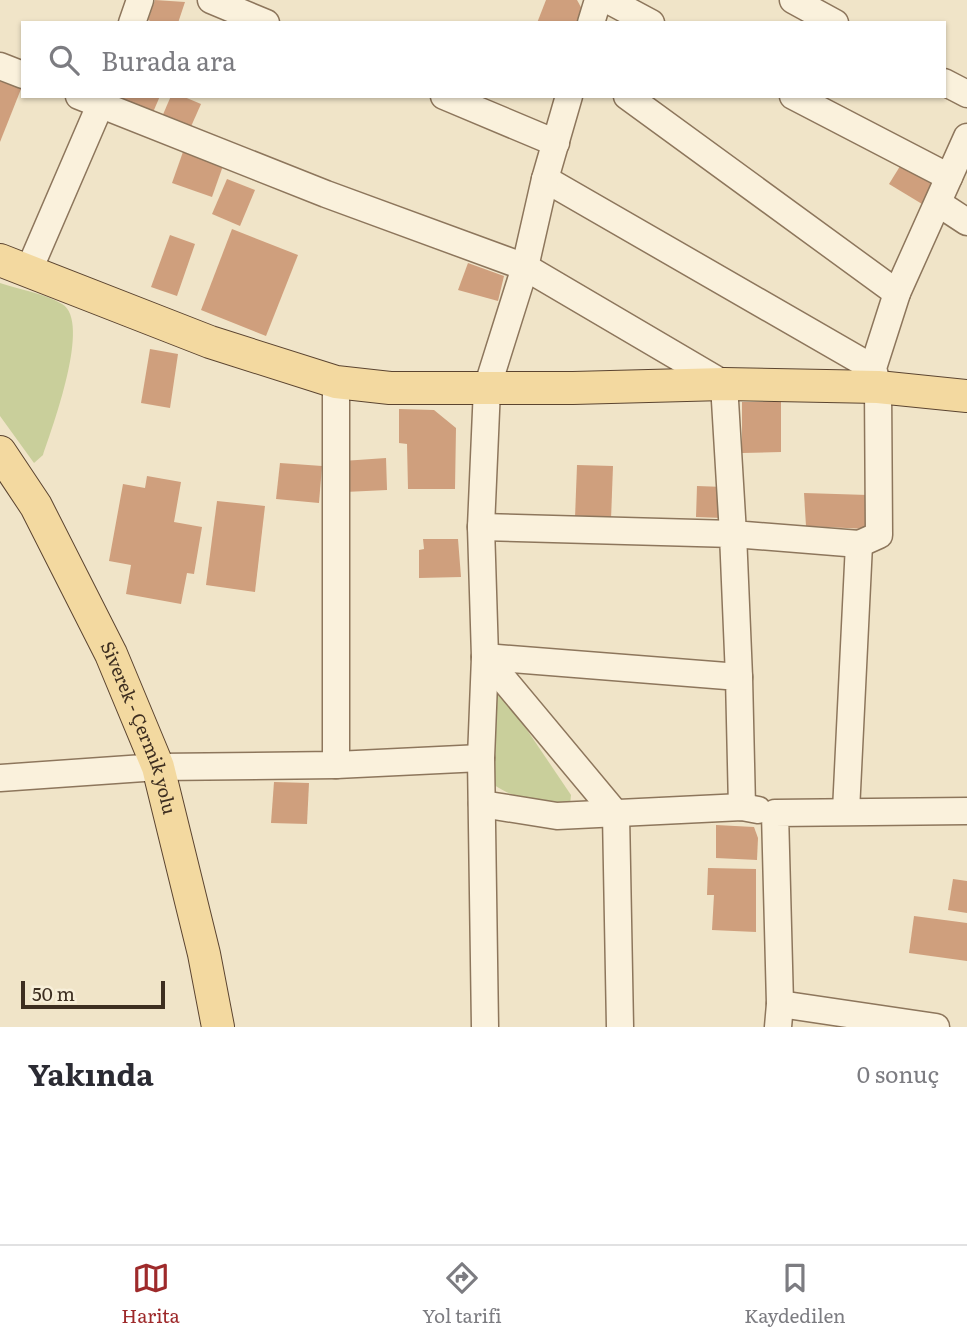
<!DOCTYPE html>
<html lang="tr">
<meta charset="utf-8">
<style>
:root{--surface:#fff;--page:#f2f2f3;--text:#2b2b33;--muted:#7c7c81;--line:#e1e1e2;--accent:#9e2a2b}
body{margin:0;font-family:Literata,serif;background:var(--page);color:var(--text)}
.scale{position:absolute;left:21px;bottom:18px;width:144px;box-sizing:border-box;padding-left:7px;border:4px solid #3d2e20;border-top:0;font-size:19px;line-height:24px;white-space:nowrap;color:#3d2e20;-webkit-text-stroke:5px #f7eed8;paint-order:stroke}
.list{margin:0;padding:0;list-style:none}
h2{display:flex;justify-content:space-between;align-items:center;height:91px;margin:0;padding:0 28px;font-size:30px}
h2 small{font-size:23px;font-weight:400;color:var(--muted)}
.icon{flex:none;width:38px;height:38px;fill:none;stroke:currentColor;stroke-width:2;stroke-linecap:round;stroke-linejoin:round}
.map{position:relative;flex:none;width:967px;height:1027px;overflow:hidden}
.search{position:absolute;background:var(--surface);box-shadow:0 2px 5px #0004;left:21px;right:21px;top:21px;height:77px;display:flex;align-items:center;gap:18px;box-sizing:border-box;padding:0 24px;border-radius:0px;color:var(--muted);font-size:26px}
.sheet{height:217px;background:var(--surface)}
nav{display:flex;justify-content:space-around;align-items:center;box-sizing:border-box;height:98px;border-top:2px solid var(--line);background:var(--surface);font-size:19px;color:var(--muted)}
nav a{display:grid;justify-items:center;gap:4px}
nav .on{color:var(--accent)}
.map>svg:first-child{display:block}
.green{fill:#c9cf9b}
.building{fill:#cf9f7d}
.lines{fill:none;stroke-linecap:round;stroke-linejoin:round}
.minor-casing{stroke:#8d765c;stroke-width:29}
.major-casing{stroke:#5b4430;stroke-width:34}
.minor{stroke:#faf1dc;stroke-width:26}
.major{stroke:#f3d9a0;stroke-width:32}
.labels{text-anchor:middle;stroke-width:7;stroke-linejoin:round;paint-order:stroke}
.street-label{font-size:18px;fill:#3d2e20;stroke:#f7eed8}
</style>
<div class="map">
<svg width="967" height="1027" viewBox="0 0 967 1027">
<rect width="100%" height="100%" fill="#f0e4c8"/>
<g class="green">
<path d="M0,283C18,289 46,294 62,304C92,321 52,428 43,455L34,463L0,416Z"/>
<path d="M494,681L571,795L570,805C545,805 515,799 494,785Z"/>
</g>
<g class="building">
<polygon points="155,0 185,2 178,23 155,23 148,20"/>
<polygon points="546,0 577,0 582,9 576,23 537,23"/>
<polygon points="0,74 23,84 0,142"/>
<polygon points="119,96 160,96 151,117 124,106"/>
<polygon points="171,96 182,96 201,104 189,131 161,119"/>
<polygon points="184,149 224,163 212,197 172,183"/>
<polygon points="902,163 938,179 927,207 889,184"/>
<polygon points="227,179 255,190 240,226 212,214"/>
<polygon points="232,229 298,255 266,336 201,310"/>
<polygon points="170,235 195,244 177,296 151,287"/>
<polygon points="468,263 504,276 498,301 458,290"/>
<polygon points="150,349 178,354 170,408 141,403"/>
<polygon points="742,402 781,402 781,452 742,453"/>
<polygon points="399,409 434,410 456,428 455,489 408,489 407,444 399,443"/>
<polygon points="386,458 387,490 345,492 343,461"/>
<polygon points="280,463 322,466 319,503 276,499"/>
<polygon points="577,465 613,466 611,520 575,518"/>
<polygon points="147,476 181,482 174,522 202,527 194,574 187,573 181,604 126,594 131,565 109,561 123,484 145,488"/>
<polygon points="697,486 724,487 723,518 696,517"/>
<polygon points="804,493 868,495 866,529 806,526"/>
<polygon points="217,501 265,506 255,592 206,585"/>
<polygon points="423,539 458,539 461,577 419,578 419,550 424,549"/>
<polygon points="274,782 309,783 307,824 271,823"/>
<polygon points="716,825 754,827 758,838 757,860 716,858"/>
<polygon points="708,868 756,869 756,932 712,930 714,895 707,895"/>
<polygon points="953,879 967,881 967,913 948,910"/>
<polygon points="914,916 967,923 967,961 909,953"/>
</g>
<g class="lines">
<defs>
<g id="minor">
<polyline points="211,0 266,23"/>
<polyline points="608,0 651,23"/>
<polyline points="793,0 835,23"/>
<polyline points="132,23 140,0"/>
<polyline points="591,23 598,0"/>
<polyline points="0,66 23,75"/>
<polyline points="944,82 967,94"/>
<polyline points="79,96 326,194 525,267 724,384 733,534 859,544 846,811"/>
<polyline points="444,96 556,143"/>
<polyline points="627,96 897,293"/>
<polyline points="793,96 949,177"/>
<polyline points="545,179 873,368"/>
<polyline points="938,203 967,222"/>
<polyline points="29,270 104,96"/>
<polyline points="481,527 733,534 739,677"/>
<polyline points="859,544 879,535 878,387 873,368 897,293 967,137"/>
<polyline points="485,657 616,814 620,1027"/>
<polyline points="485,657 739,677 742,807"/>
<polyline points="336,765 336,382"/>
<polyline points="0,778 158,767 336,765 481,758"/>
<polyline points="482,804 557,816 742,807 758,810"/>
<polyline points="780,1004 936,1027"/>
<polyline points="485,1027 481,758 485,657 481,527 487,388 525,267 545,179 569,96"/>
<polyline points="778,1027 780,1004 775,813 967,811"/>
</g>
<g id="major">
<polyline points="0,260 210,342 336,382 390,388 573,388 724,384 878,387 967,396"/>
<path id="s1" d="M0,452L36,506L111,654L158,767L204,954L218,1027"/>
</g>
</defs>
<use href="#minor" class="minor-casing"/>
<use href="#major" class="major-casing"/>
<use href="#minor" class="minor"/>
<use href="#major" class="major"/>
</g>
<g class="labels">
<g class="street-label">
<text dy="6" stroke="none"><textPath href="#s1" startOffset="310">Siverek - Çermik yolu</textPath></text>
</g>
</g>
</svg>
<div class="scale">50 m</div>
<div class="search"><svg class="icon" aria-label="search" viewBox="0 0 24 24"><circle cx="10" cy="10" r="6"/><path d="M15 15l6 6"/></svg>Burada ara</div>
</div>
<section class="sheet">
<h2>Yakında<small>0 sonuç</small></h2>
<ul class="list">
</ul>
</section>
<nav>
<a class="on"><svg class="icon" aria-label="map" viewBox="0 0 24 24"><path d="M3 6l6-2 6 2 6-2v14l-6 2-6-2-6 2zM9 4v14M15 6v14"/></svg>Harita</a>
<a><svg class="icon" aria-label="directions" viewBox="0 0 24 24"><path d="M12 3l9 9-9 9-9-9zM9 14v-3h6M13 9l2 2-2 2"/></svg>Yol tarifi</a>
<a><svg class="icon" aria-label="saved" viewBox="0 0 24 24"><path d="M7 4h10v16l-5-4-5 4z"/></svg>Kaydedilen</a>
</nav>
